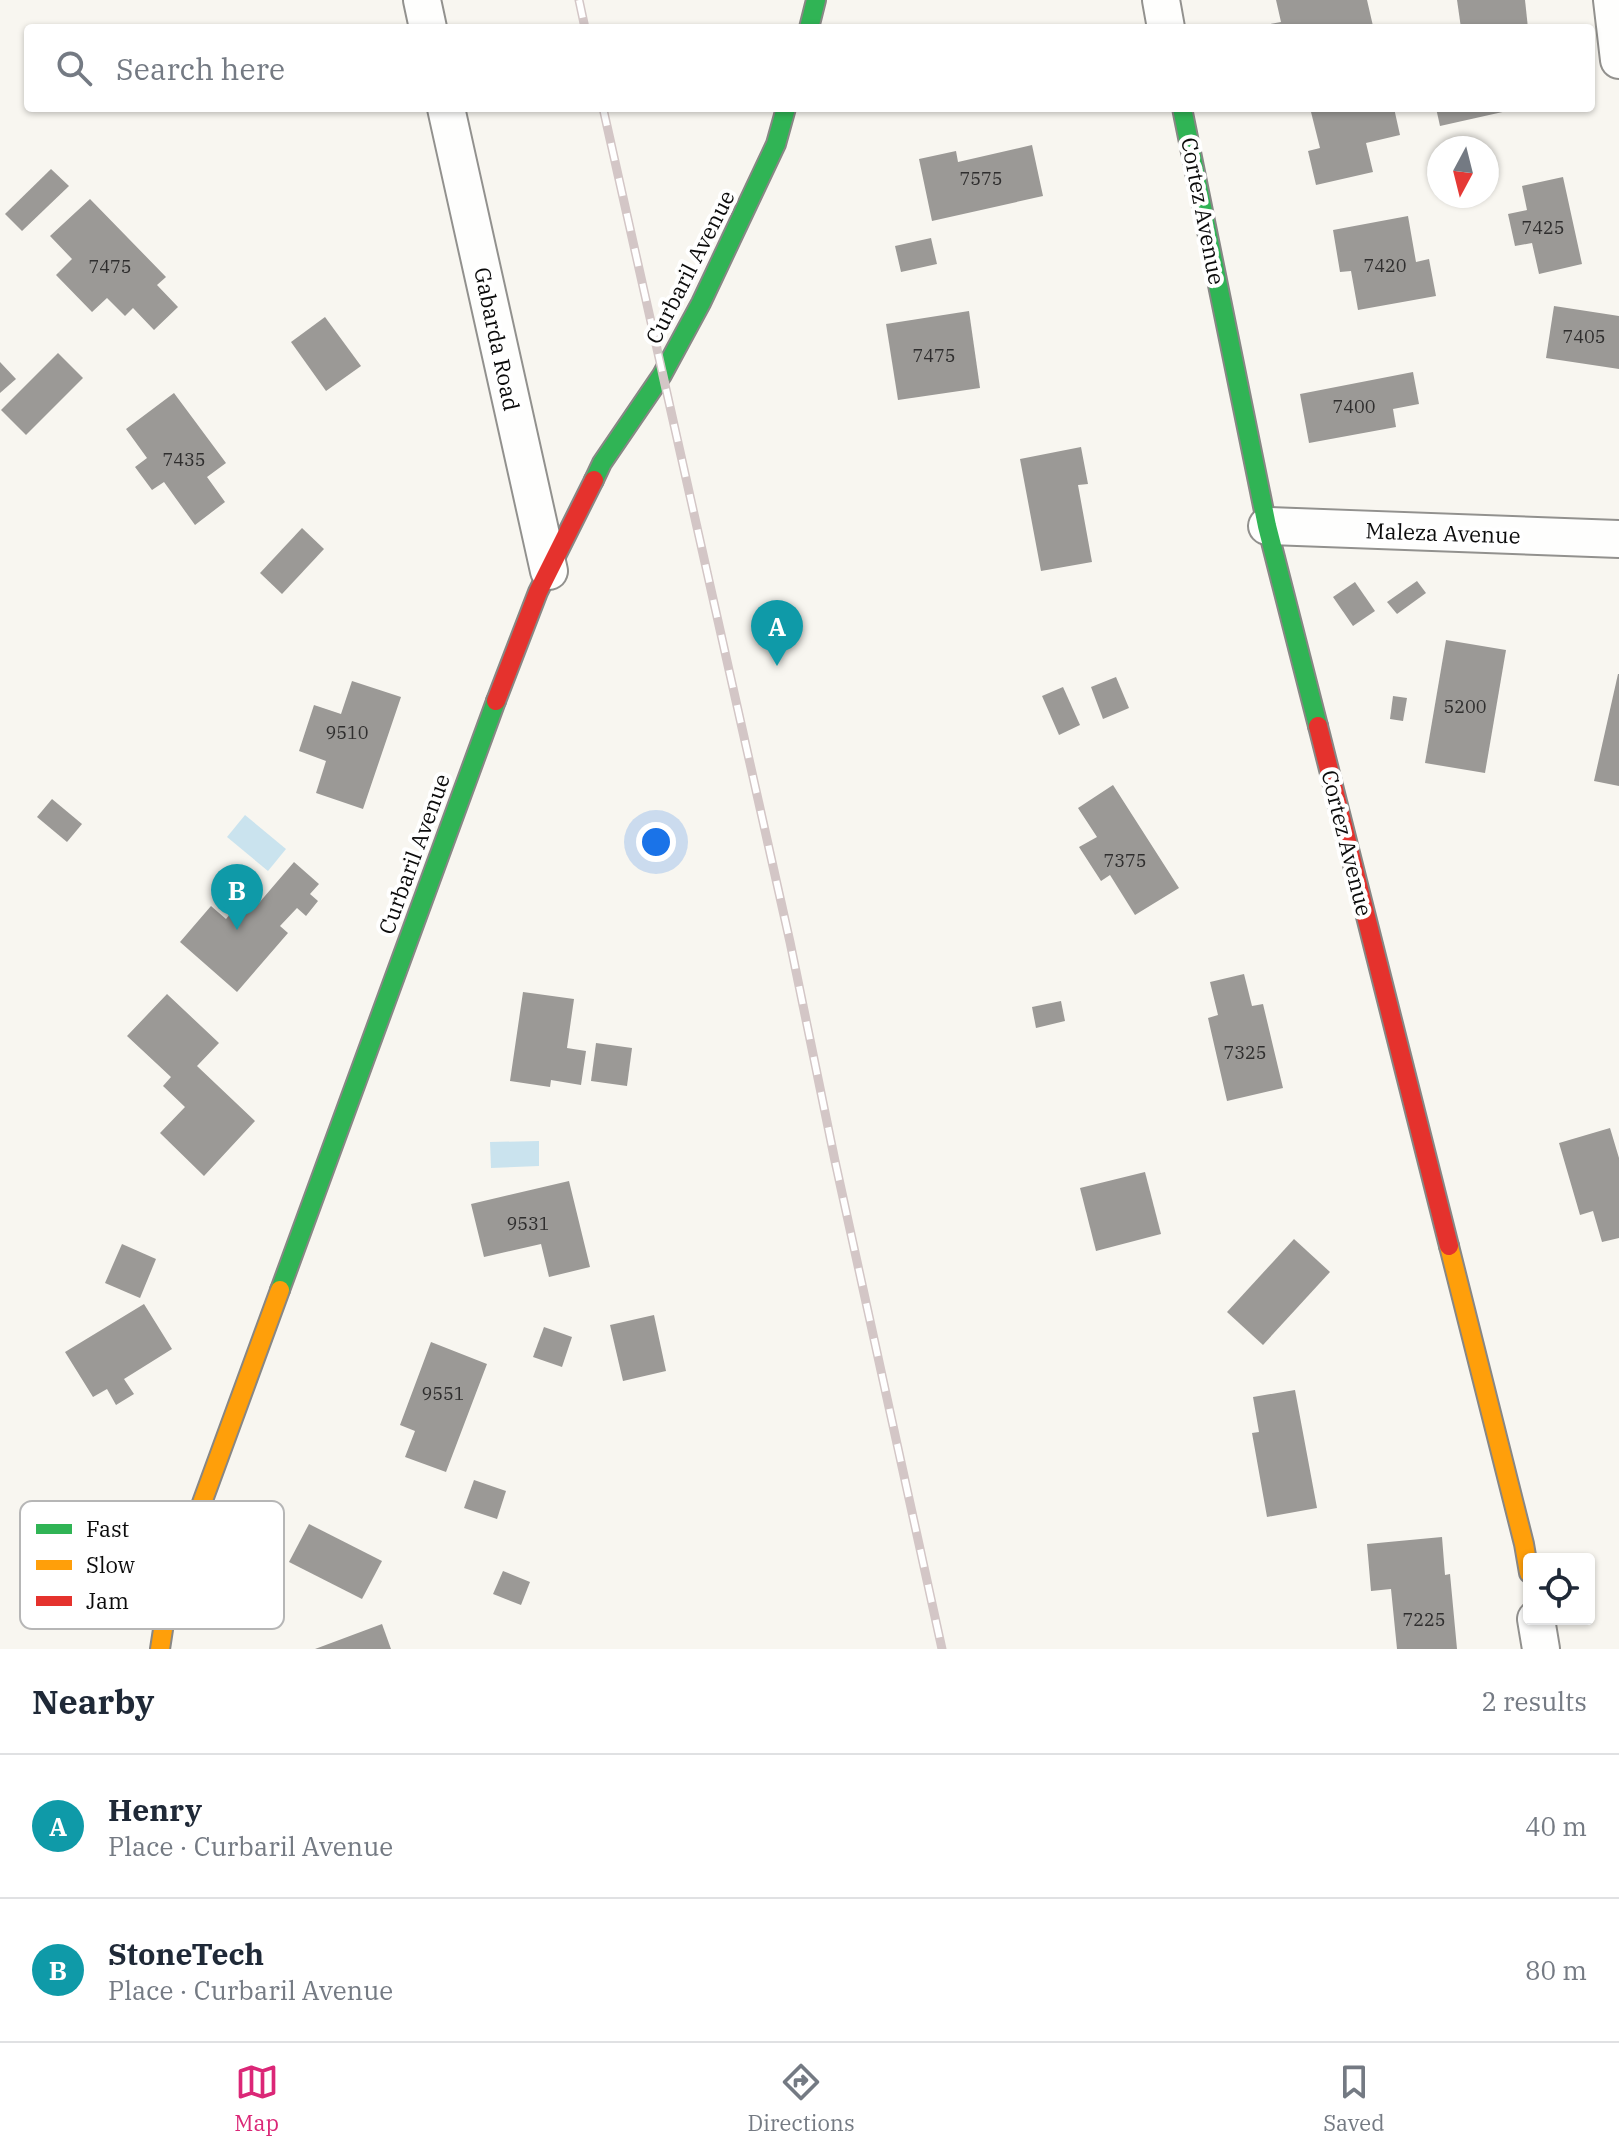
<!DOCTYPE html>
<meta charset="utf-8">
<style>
:root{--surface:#fff;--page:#f6f6f7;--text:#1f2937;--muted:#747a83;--line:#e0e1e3;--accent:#db2777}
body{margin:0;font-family:"IBM Plex Serif",serif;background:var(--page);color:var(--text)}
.controls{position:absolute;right:24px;bottom:24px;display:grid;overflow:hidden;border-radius:8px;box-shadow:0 2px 6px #0004}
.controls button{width:72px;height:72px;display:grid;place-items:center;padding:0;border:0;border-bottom:2px solid var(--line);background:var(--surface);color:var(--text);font:40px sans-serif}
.compass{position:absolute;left:1427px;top:136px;width:72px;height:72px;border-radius:50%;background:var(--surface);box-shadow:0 2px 6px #0004;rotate:187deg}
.you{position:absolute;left:656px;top:842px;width:28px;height:28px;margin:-20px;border:6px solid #fff;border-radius:50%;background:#1a73e8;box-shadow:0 0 0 12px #1a73e833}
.badge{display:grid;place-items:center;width:52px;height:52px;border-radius:50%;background:var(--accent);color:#fff;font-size:26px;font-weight:700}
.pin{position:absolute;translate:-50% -66px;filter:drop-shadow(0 2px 4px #0008)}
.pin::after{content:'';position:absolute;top:42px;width:28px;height:24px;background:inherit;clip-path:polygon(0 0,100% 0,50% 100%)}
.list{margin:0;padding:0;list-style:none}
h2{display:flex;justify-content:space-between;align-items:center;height:104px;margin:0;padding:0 32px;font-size:34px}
h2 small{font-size:26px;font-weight:400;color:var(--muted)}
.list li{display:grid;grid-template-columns:52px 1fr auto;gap:24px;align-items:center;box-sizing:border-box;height:144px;padding:0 32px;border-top:2px solid var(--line)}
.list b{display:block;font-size:30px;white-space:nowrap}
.list p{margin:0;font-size:26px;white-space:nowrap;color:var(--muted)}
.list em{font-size:26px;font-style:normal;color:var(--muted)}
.icon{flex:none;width:44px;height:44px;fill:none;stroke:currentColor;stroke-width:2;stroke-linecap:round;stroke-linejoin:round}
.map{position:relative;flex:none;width:1619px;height:1649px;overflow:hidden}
.search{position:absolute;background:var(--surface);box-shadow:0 2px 6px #0004;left:24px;right:24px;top:24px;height:88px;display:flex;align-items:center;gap:20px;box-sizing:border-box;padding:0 28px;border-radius:8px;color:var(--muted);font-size:30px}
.sheet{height:392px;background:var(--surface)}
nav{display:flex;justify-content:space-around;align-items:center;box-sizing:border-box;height:112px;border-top:2px solid var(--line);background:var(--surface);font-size:22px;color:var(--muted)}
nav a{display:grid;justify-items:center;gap:4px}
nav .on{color:var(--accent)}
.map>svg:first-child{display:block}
.water{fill:#cae3ee}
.building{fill:#9b9996}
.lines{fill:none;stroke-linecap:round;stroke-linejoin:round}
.street-casing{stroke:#92918e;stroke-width:40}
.fast-casing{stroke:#888785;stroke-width:22}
.slow-casing{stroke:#888785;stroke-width:22}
.jam-casing{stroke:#888785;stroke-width:22}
.street{stroke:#fefefd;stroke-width:36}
.fast{stroke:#30b455;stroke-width:18}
.slow{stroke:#ff9f0a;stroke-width:18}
.jam{stroke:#e5322d;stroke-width:18}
.rail-casing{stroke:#d3c6c6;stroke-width:9}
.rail{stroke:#fff;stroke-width:6;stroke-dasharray:18;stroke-linecap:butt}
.labels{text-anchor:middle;stroke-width:8;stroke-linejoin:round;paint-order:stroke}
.number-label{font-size:18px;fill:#2f2e2e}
.street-label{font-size:22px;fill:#0b0b0b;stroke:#fff}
.key{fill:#fff;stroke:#b6b6b6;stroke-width:2}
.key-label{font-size:22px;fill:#0b0b0b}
</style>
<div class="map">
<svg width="1619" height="1649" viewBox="0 0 1619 1649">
<rect width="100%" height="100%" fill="#f8f6f0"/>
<g class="water">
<polygon points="245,815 286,849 268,871 227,837"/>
<polygon points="539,1141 539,1166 491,1168 490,1142"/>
</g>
<g class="building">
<polygon points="1276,0 1367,0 1373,26 1266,28 1265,25 1281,22"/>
<polygon points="1457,0 1525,0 1528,28 1461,28"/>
<polygon points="1310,108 1394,108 1400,135 1366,143 1373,172 1316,185 1308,151 1320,148"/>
<polygon points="1436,108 1516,108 1516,109 1440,126"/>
<polygon points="1032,145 1043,196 932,221 919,159 956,151 958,162"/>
<polygon points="51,169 69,186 22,231 5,214"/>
<polygon points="1563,177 1582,264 1539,274 1532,243 1515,246 1508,214 1527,210 1522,186"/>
<polygon points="90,199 166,277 157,285 178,307 154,330 133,308 125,316 107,298 92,312 56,275 72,259 50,236"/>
<polygon points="1408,216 1416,262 1429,259 1436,296 1358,310 1351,271 1340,272 1333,230"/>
<polygon points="931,238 937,264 901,272 895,246"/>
<polygon points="1554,306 1619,316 1619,369 1546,358"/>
<polygon points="969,311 980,388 898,400 886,324"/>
<polygon points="325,317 361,366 326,391 291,342"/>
<polygon points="58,353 83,378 26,435 1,410"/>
<polygon points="0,362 16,379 0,393"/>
<polygon points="1413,372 1419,404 1393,409 1396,427 1309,443 1300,394"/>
<polygon points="174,393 226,463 207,477 225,502 195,525 164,482 152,490 135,467 147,458 126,429"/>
<polygon points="1081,447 1088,484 1078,485 1092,562 1041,571 1020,459"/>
<polygon points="302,528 324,549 282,594 260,573"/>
<polygon points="1417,581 1426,593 1397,614 1387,602"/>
<polygon points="1355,582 1375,611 1353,626 1333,597"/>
<polygon points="1446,640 1506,650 1485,773 1425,763"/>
<polygon points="1618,674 1619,674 1619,786 1594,781"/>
<polygon points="1116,677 1129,708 1103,719 1091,687"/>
<polygon points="352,681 401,697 363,809 316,793 326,761 299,751 314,705 341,714"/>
<polygon points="1063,687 1080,725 1059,735 1042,696"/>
<polygon points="1393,696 1407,698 1403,721 1390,719"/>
<polygon points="1113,785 1179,888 1135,915 1110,875 1101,881 1079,847 1097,837 1078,808"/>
<polygon points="52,799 82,824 67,842 37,817"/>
<polygon points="294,862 319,884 310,894 318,901 306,916 297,908 280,926 288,933 237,992 180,942 211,906 226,919 241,901 253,910"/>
<polygon points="1244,974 1252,1006 1263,1004 1283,1088 1227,1101 1208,1018 1218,1015 1210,982"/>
<polygon points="523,992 574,999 567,1048 586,1051 581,1085 551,1080 550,1087 510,1081"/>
<polygon points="167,994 219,1043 197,1066 255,1121 204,1176 160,1133 185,1107 163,1086 171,1077 127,1036"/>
<polygon points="1061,1001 1065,1021 1036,1028 1032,1007"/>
<polygon points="596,1043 632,1048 627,1086 591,1081"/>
<polygon points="1610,1128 1619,1158 1619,1238 1602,1242 1593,1211 1580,1215 1559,1143"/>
<polygon points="1145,1172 1161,1234 1096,1251 1080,1188"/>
<polygon points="569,1181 590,1267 549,1277 541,1244 484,1257 471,1204"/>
<polygon points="1294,1239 1330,1272 1263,1345 1227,1312"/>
<polygon points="122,1244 156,1259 140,1298 105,1283"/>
<polygon points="144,1304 172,1349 124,1379 134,1394 116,1405 107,1389 93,1397 65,1352"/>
<polygon points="654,1315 666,1371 623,1381 610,1325"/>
<polygon points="544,1327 572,1337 562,1367 533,1357"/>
<polygon points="431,1342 487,1364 446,1472 405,1457 415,1431 400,1425"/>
<polygon points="1295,1390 1317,1508 1267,1517 1252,1433 1259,1432 1253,1397"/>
<polygon points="474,1480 506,1491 497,1519 464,1508"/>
<polygon points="309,1524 382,1561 362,1599 289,1562"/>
<polygon points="1442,1537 1445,1575 1450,1574 1457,1649 1397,1649 1391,1589 1371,1591 1367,1544"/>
<polygon points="503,1571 530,1582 521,1605 493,1594"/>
<polygon points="382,1624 391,1649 315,1649"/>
</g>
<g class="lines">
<defs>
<g id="street">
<polyline points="422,0 428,28"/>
<polyline points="1161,0 1166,28"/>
<polyline points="1612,0 1619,60"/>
<polyline points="446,108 549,571"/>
<polyline points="1267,526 1619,539"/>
<polyline points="1536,1619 1541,1649"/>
</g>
<g id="fast">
<polyline points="809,28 816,0"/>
<polyline points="1182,108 1267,526 1318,726"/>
<polyline points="594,480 602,463 662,375 701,303 776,144 786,108"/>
<polyline points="280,1290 496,701"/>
</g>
<g id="slow">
<polyline points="1449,1246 1524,1544 1529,1573"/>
<polyline points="160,1649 166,1610 188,1541 280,1290"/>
</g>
<g id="jam">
<polyline points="496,701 538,592 594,480"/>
<polyline points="1318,726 1449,1246"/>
</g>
</defs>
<use href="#street" class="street-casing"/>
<use href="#fast" class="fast-casing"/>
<use href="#slow" class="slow-casing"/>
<use href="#jam" class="jam-casing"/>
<use href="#street" class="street"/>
<use href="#fast" class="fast"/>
<use href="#slow" class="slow"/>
<use href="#jam" class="jam"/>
<defs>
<g id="rail">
<polyline points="579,0 585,28"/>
<polyline points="603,108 790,942 835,1161 942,1649"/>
</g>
</defs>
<use href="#rail" class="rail-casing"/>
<use href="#rail" class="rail"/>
</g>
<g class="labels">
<g class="number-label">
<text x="981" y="185">7575</text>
<text x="1543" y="234">7425</text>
<text x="1385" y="272">7420</text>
<text x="110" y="273">7475</text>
<text x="1584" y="343">7405</text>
<text x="934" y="362">7475</text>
<text x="1354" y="413">7400</text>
<text x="184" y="466">7435</text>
<text x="1465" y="713">5200</text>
<text x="347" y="739">9510</text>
<text x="1125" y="867">7375</text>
<text x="1245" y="1059">7325</text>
<text x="528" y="1230">9531</text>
<text x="443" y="1400">9551</text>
<text x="1424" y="1626">7225</text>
</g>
<g class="street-label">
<text transform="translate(1203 211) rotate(79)" y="8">Cortez Avenue</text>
<text transform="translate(690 267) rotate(-63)" y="8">Curbaril Avenue</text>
<text transform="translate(497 339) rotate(78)" y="8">Gabarda Road</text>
<text transform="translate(1443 533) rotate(2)" y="8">Maleza Avenue</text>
<text transform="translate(1347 843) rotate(76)" y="8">Cortez Avenue</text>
<text transform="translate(414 854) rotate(-70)" y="8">Curbaril Avenue</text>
</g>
</g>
<rect x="20" y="1501" width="264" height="128" rx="12" class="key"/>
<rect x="36" y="1524" width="36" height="10" fill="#30b455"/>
<rect x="36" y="1560" width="36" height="10" fill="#ff9f0a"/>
<rect x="36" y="1596" width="36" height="10" fill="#e5322d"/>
<g class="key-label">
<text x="86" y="1537">Fast</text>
<text x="86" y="1573">Slow</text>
<text x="86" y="1609">Jam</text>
</g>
</svg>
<div class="controls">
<button><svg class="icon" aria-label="locate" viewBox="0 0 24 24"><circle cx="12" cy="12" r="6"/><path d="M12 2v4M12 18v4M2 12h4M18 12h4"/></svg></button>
</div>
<svg class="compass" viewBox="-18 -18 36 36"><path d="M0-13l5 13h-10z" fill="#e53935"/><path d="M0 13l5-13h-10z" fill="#747a83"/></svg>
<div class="you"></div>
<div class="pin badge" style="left:777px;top:666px;background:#0f9aa8">A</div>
<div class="pin badge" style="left:237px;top:930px;background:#0f9aa8">B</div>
<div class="search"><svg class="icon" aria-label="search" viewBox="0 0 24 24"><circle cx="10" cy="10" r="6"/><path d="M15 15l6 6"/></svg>Search here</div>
</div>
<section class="sheet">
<h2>Nearby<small>2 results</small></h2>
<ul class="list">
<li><span class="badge" style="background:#0f9aa8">A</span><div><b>Henry</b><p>Place · Curbaril Avenue</p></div><em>40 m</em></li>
<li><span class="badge" style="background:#0f9aa8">B</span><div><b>StoneTech</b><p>Place · Curbaril Avenue</p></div><em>80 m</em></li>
</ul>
</section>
<nav>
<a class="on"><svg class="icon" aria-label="map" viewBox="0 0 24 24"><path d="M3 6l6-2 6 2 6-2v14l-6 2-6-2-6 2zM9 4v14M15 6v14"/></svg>Map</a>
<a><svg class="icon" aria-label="directions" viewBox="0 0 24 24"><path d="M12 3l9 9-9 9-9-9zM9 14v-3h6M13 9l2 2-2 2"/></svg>Directions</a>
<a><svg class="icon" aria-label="saved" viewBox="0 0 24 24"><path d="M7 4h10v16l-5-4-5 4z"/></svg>Saved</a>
</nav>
